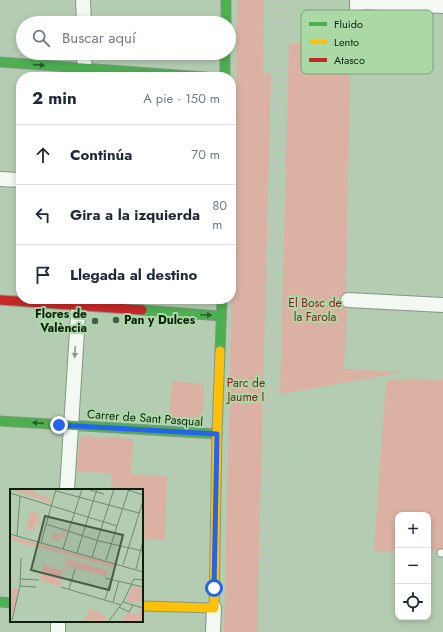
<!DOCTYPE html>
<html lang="es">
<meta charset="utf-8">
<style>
:root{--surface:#fff;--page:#f6f6f7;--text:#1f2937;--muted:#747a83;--line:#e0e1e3}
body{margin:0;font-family:Jost,sans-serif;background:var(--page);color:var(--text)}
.controls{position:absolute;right:12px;bottom:12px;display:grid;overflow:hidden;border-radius:8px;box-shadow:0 2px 6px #0003}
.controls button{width:36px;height:36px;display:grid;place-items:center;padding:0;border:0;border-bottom:1px solid var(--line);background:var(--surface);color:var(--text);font:20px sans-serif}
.stop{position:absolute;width:12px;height:12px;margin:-9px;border:3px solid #2563eb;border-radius:50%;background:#fff}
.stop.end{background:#2563eb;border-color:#fff;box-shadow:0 1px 4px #0008}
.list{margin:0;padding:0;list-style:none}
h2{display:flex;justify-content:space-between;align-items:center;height:52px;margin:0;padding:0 16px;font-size:17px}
h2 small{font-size:13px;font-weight:400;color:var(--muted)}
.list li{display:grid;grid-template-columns:26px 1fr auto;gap:12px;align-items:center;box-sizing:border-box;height:60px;padding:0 16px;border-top:1px solid var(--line)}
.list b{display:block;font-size:15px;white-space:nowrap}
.list em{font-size:13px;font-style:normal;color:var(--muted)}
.icon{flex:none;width:22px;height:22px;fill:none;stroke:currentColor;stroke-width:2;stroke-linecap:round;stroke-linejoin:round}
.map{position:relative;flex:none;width:443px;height:632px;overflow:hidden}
.search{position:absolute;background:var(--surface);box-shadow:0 2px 6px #0003;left:16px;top:16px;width:220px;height:44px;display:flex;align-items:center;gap:10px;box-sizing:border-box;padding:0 14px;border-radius:22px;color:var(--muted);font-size:15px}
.panel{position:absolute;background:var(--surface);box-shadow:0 2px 6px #0003;left:16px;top:72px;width:220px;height:232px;border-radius:16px}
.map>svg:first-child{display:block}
.green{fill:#dab1a2}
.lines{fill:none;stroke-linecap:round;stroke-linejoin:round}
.lane-casing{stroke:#849783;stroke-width:9}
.street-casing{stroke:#849783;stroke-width:16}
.fast-casing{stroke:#849783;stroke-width:11}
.slow-casing{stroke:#849783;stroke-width:11}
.jam-casing{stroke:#849783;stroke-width:11}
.lane{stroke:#f4f8f3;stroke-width:7}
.street{stroke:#f4f8f3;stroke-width:14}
.fast{stroke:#4caf50;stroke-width:9}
.slow{stroke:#ffc107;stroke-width:9}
.jam{stroke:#c62828;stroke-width:9}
.rail{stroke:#bdc5bd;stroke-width:3;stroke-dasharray:5 5;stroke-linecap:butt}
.oneway{fill:#2a602b}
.oneway2{fill:#8c978c}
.route{stroke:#2563eb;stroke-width:5}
.poi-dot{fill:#485d47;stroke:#aad9a6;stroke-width:1.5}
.labels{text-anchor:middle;stroke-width:4;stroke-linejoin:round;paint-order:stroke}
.park-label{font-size:12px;fill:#921a24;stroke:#aad9a6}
.poi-label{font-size:12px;font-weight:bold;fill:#0e200d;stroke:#aad9a6;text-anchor:end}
.street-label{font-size:12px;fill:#0e200d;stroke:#aad9a6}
.inset-road{fill:none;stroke:#728870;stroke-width:1}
.view{fill:#485d47;fill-opacity:0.15;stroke:#485d47;stroke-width:2}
.inset-edge{fill:none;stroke:#0e200d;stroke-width:2}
.key{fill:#aad9a6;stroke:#7ba278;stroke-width:1}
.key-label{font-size:11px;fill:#0e200d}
</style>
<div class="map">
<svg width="443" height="632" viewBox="0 0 443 632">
<rect width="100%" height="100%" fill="#b4cdb2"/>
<g class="green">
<polygon points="237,0 264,0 263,74 271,74 257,632 224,632 236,105"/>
<polygon points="349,38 350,66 346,287 347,313 344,369 404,372 280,394 289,44"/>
<polygon points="403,379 443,380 443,550 428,551 428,515 398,515 398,551 374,552 386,381"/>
<polygon points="172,381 204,384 203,422 169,420"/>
<polygon points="83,436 133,439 131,474 167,476 165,540 142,539 142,490 111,490 112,473 77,472 79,442"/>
</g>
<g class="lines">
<defs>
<polyline id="lane" points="441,553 443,553"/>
<g id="street">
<polyline points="83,0 84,23"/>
<polyline points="357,0 357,51"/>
<polyline points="357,2 443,6"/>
<polyline points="84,53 85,77"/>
<polyline points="0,179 21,180"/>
<polyline points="348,300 443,305"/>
<polyline points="67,490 79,299"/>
<polyline points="58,632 58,621"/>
<polyline points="213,632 214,608"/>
</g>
<g id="fast">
<polyline points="226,0 226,23"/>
<polyline points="225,53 225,77"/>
<polyline points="0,62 205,77"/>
<polyline points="142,310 221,316"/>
<polyline points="220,351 222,299"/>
<polyline points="0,421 217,434"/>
<polyline points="0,602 11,603"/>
</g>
<polyline id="slow" points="142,606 214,608 217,434 220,351"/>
<polyline id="jam" points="0,300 142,310"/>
</defs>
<use href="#lane" class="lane-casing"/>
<use href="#street" class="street-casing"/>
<use href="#fast" class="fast-casing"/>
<use href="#slow" class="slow-casing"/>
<use href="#jam" class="jam-casing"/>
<use href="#lane" class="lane"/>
<use href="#street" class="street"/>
<use href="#fast" class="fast"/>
<use href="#slow" class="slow"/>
<use href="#jam" class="jam"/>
<g class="rail">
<polyline points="263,632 276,0"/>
<polyline points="270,632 282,0"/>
</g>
</g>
<defs><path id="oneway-solid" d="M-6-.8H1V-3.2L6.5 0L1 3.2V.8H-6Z"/></defs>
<g class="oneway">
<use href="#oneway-solid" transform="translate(39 65) rotate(4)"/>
<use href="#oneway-solid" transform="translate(206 315) rotate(3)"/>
<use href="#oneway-solid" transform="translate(38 423) rotate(-176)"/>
</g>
<use class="oneway2" href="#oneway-solid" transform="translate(75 352) rotate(93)"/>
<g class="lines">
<polyline class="route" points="59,425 217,434 214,588"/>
</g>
<g class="poi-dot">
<circle cx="116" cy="320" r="4"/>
<circle cx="95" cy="321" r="4"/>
</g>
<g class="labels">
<g class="park-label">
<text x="315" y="307">El Bosc de<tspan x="315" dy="14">la Farola</tspan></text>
<text x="246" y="387">Parc de<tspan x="246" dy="14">Jaume I</tspan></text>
</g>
<g class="poi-label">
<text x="87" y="318">Flores de<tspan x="87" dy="14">València</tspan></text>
<text x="124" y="324" text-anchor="start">Pan y Dulces</text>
</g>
<g class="street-label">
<text transform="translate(145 418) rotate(4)" y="4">Carrer de Sant Pasqual</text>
</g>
</g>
<g transform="translate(10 489)">
<rect width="133" height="133" fill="#b4cdb2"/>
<path d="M0,0H24V4L42,9L40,14ZM16,18L20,22L27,25L31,23L26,31L35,33L26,32L34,35L25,33V44L23,40L16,41L19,32H9H19L10,30H19V23ZM52,41L56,43L55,49L50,48L49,52L41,50L43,43L51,46ZM0,47L107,76L106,79L0,51ZM56,69L98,81L97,88L57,77L54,85ZM33,75L54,82L50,98L30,91ZM0,86H3L1,99L9,100L2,130ZM123,97L133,100L130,114L116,112ZM130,119L133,120V133H110L118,123L127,126ZM80,121H84L97,128L94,133L78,131L73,133Z" fill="#dab1a2"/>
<path class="inset-road" d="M77,0L94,5M115,0L133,6M46,2L129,24M0,4L107,37M36,35L89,52L133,62M0,45L133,83M7,47L10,7M31,54L46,0M53,60L72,0M67,64L87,0M82,68L104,0M96,71L119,0M113,76L133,12M126,80L133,52M95,89L133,98M11,90L29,91M10,97L26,98M51,98L111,116M59,100L65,80M95,111L101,90M103,113L109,92M113,113L133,119M109,118L119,123L123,116M2,131L10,97L11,69M98,133L113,113L124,90L133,91"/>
<path class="view" d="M35,27L113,46L99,101L21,81Z"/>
<rect width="133" height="133" class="inset-edge"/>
</g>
<rect x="301" y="10" width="132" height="64" rx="6" class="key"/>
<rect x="309" y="22" width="18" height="4" fill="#4caf50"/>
<rect x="309" y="40" width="18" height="4" fill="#ffc107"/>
<rect x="309" y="58" width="18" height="4" fill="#c62828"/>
<g class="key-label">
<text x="334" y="28">Fluido</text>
<text x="334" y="46">Lento</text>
<text x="334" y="64">Atasco</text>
</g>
</svg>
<div class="controls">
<button>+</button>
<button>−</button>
<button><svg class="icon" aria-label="locate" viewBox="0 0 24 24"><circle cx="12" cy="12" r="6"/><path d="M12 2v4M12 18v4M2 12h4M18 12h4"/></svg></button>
</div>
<div class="stop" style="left:214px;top:588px"></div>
<div class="stop end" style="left:59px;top:425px"></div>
<div class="search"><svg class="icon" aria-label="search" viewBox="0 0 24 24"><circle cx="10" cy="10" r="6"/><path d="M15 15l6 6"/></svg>Buscar aquí</div>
<section class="panel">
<h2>2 min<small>A pie · 150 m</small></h2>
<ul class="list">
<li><svg class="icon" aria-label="ahead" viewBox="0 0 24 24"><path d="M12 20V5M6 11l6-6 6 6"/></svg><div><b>Continúa</b></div><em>70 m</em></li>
<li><svg class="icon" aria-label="left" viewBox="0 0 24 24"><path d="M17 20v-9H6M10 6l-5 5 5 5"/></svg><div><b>Gira a la izquierda</b></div><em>80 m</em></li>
<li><svg class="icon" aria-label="arrive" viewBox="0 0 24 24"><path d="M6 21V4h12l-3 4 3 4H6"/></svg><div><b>Llegada al destino</b></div></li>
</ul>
</section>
</div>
